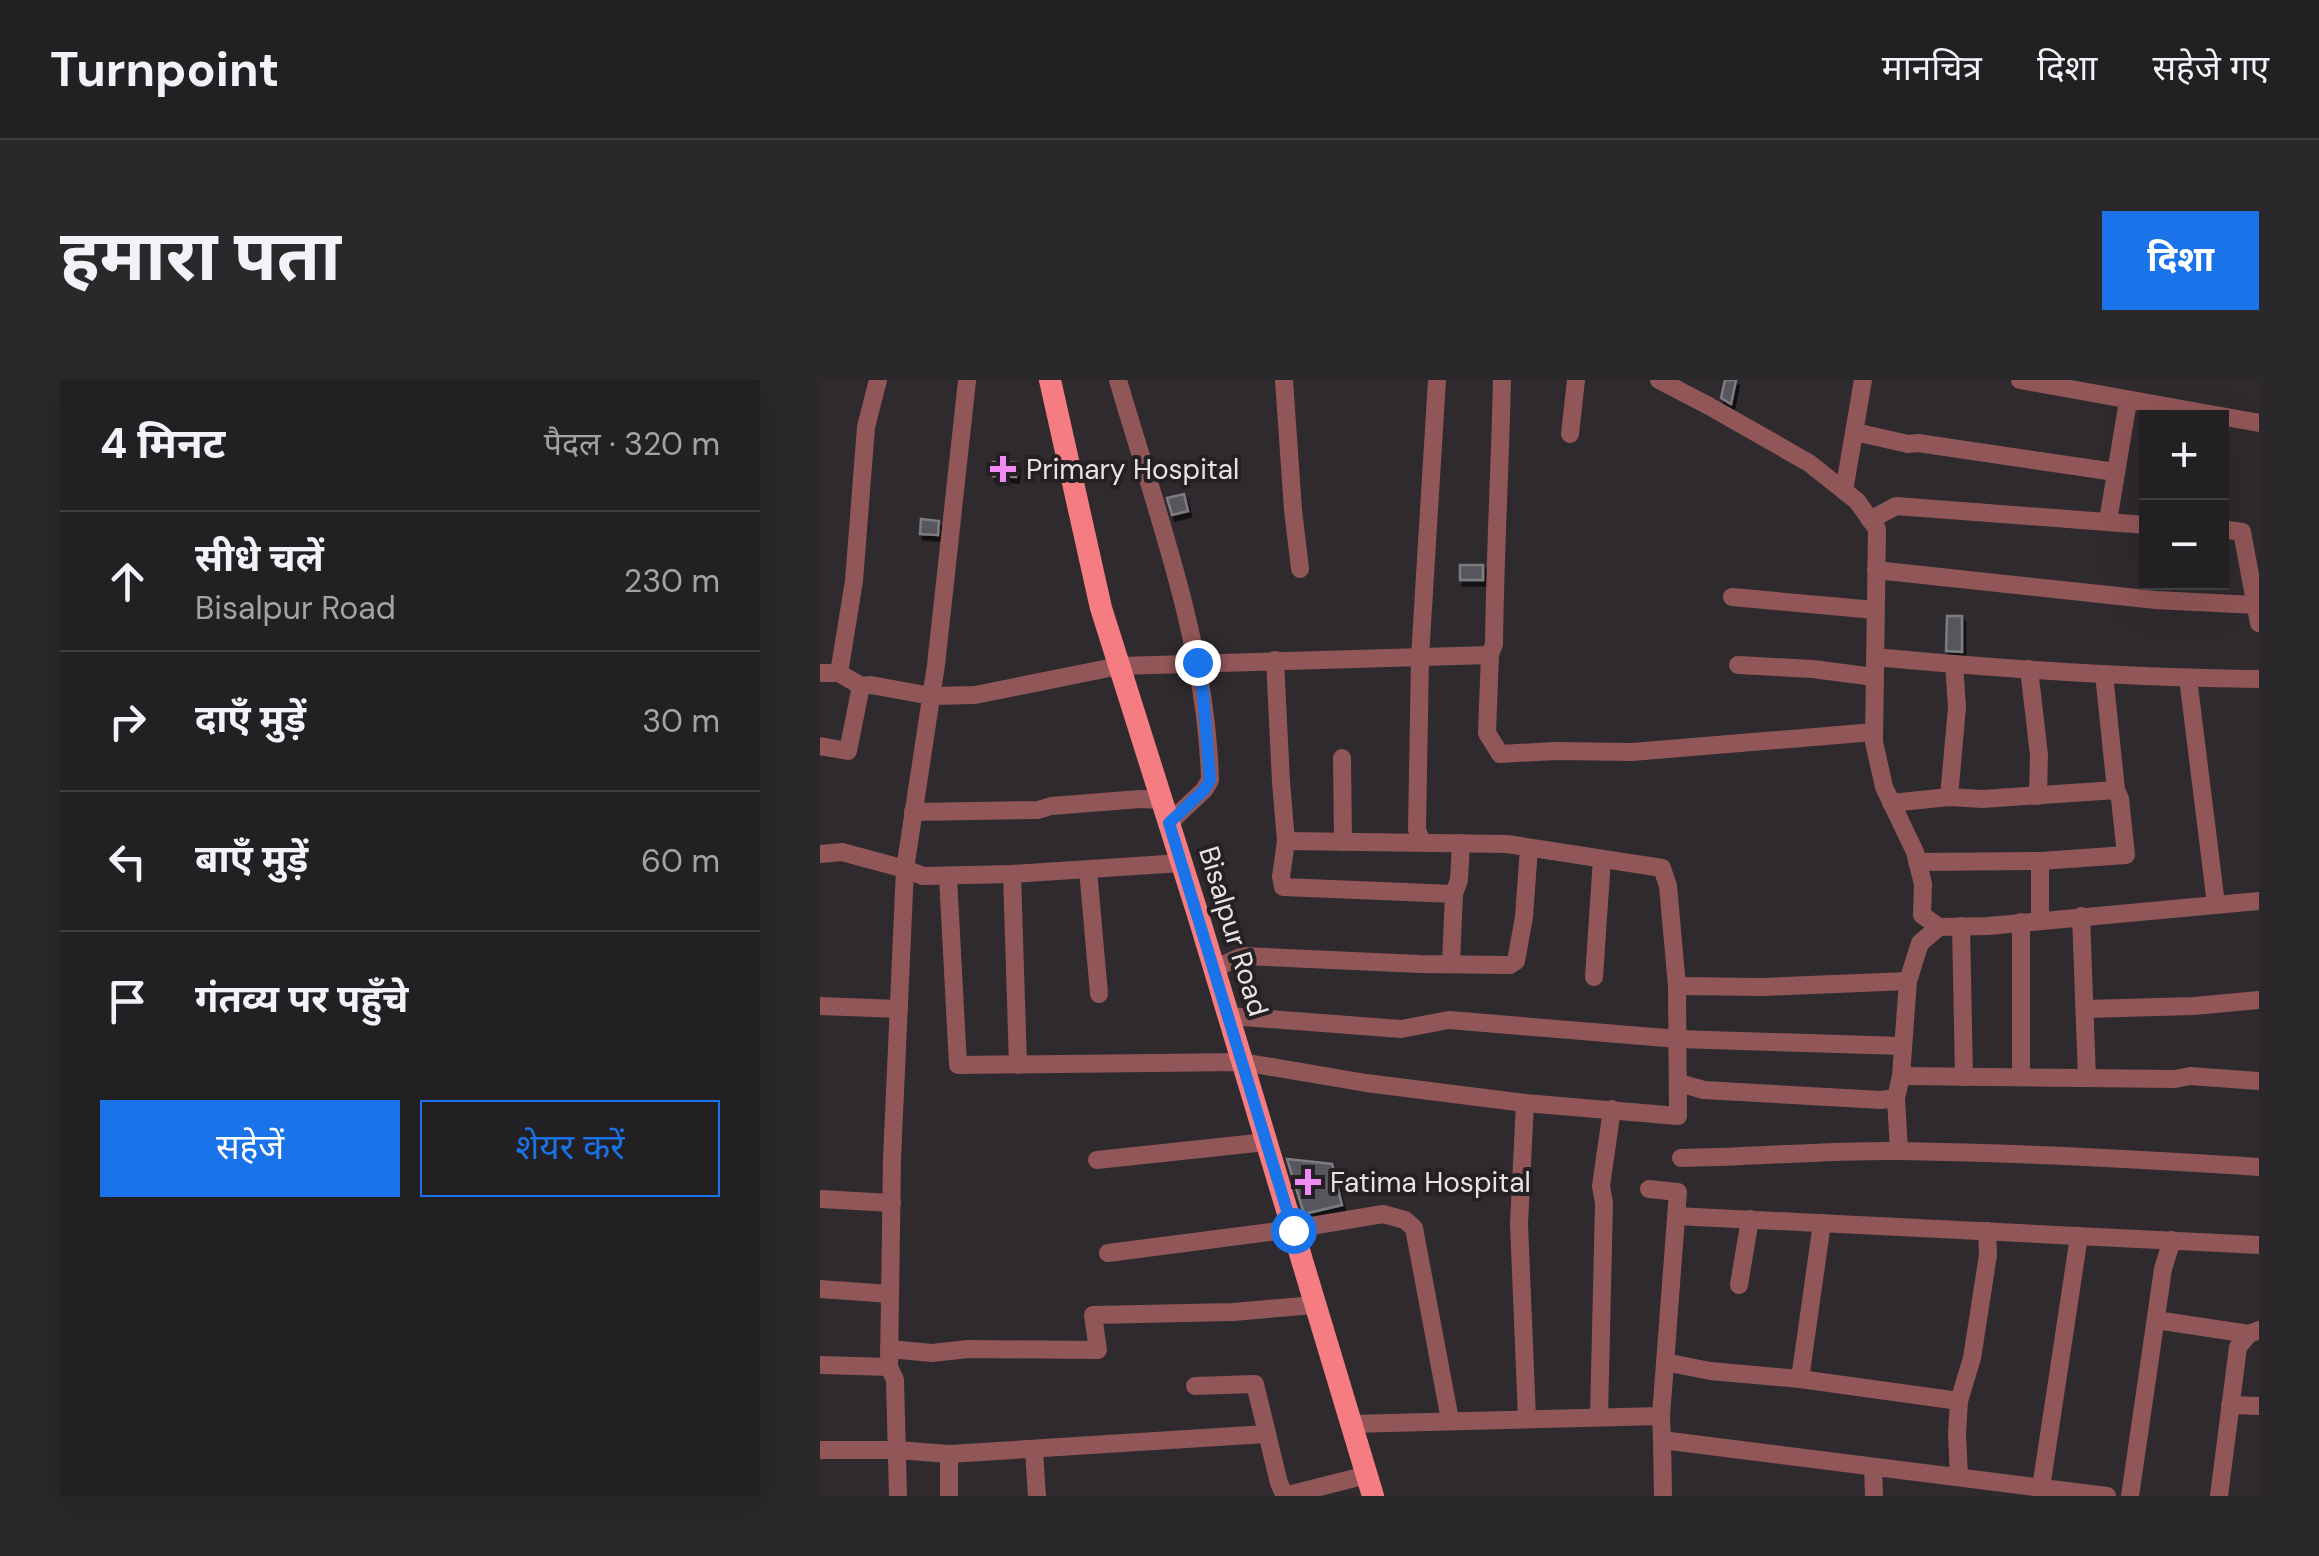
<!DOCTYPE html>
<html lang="hi">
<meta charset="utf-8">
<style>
:root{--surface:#222022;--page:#2a282a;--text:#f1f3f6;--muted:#a2a3a5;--line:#3f3e40;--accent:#1a73e8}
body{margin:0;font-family:"DM Sans","Noto Sans Devanagari",sans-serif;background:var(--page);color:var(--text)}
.controls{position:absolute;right:30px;top:30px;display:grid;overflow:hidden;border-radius:0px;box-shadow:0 10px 40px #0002}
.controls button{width:90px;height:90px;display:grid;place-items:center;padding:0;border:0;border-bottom:2px solid var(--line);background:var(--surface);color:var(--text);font:50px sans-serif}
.stop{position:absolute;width:30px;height:30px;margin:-22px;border:8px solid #1a73e8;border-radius:50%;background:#fff}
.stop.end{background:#1a73e8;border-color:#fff;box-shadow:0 2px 10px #0008}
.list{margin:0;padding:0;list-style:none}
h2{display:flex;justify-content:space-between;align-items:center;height:130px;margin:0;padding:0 40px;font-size:42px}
h2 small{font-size:32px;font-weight:400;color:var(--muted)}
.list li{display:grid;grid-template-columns:65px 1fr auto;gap:30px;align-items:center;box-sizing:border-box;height:140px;padding:0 40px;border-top:2px solid var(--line)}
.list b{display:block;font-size:38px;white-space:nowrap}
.list p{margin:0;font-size:32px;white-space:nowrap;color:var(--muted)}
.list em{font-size:32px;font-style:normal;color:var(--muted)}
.actions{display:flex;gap:20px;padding:30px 40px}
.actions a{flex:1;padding:22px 0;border:2px solid var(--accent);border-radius:0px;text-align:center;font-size:35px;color:var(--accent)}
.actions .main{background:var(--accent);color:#fff}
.icon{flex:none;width:55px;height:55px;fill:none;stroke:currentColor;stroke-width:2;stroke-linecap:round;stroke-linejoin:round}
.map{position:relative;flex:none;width:1439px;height:1116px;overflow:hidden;border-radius:0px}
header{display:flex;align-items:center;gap:60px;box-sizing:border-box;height:140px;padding:0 50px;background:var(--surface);border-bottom:2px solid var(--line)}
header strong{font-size:48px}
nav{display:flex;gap:55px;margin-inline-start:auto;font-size:35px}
.intro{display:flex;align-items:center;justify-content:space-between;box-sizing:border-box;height:240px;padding:0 60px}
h1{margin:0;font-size:70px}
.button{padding:25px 45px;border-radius:0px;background:var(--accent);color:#fff;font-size:35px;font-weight:700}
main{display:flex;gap:60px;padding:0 60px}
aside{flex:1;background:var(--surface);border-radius:0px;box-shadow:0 10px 40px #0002}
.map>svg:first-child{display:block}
.building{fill:#57575c;stroke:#7c7b81;stroke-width:2.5;filter:url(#shadow)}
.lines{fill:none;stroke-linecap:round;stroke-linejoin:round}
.minor{stroke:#915657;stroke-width:18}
.major{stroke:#f57c81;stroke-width:22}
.route{stroke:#1a73e8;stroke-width:12}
.poi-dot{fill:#f28af3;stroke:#242024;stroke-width:4}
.labels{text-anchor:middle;stroke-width:8;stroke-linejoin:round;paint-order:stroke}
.poi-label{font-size:28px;fill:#e6e3e6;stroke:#242024;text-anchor:start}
.street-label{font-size:28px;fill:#e6e3e6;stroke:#242024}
</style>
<header>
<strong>Turnpoint</strong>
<nav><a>मानचित्र</a><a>दिशा</a><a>सहेजे गए</a></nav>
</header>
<div class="intro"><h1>हमारा पता</h1><a class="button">दिशा</a></div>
<main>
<aside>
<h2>4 मिनट<small>पैदल · 320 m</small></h2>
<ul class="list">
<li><svg class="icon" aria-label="ahead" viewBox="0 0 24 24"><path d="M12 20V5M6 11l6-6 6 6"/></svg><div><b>सीधे चलें</b><p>Bisalpur Road</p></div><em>230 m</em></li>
<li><svg class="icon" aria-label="right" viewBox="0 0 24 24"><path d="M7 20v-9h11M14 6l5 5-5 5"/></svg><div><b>दाएँ मुड़ें</b></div><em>30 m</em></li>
<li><svg class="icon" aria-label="left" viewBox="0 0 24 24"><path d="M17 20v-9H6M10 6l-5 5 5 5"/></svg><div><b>बाएँ मुड़ें</b></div><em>60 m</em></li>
<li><svg class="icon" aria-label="arrive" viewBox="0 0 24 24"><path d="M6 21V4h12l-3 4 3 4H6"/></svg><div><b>गंतव्य पर पहुँचे</b></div></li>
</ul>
<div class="actions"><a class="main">सहेजें</a><a>शेयर करें</a></div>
</aside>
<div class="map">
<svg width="1439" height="1116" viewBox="0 0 1439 1116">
<defs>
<filter id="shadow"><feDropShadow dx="3" dy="5.5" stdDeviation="0" flood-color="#0009"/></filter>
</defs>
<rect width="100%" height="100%" fill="#2e2a2e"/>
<g class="building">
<polygon points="905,0 916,0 911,24 901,18"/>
<polygon points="173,82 197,83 196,97 173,96"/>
<polygon points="364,114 368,131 352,135 347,118"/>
<polygon points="101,139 119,141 118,155 100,154"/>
<rect x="640" y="185" width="23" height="15"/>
<polygon points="1127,236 1142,236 1142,272 1126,271"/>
<polygon points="467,779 512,784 522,825 484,834"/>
</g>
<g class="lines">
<g class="minor">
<path d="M298,0C336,131 386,262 390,400L384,410L349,443"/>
<polyline points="464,0 473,130 480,189"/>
<path d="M682,0C680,88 675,176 674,264L670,275L667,353L680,374L736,371L812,372L1054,352"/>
<polyline points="839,0 889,26 989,83 1037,121 1057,149 1054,362 1064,407 1095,472 1103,504 1102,535 1119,547 1168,546 1439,521"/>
<polyline points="1200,0 1439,43"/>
<polyline points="1035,52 1088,64 1098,63 1295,92"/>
<polyline points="750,54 756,0"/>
<polyline points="1024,111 1043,0"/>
<polyline points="1050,140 1076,126 1326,145"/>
<polyline points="1288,141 1308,21"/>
<polyline points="1402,149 1422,152 1439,243"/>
<polyline points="1056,190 1336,220 1436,225"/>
<polyline points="912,217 1055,230"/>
<path d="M1055,277C1182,289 1311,298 1439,299"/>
<polyline points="455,280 461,402 466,461 461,497 463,507 634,514"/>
<polyline points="918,285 993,289 1054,297"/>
<polyline points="1209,289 1219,375 1218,416"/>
<polyline points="0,293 19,293 41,306 51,305 111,316 155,315 299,286 670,275"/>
<polyline points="19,293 34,201 46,47 58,0"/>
<polyline points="1368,298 1396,524"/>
<polyline points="0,366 28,371 41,306"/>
<polyline points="522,378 523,462"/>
<polyline points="1129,417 1137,327 1134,284"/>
<polyline points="1071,423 1129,417 1162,419 1296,410"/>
<polyline points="93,432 218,430 231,426 320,419 342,420"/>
<polyline points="601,461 597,449 600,277 617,0"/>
<polyline points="0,474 22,472 85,489 103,496 192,494 362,483"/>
<polyline points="1220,481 1220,540"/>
<polyline points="1097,482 1220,481 1306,475 1300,419 1296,410 1284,294"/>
<polyline points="268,490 279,614"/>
<polyline points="192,494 198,685"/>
<polyline points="128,497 138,685 422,682 546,703 705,723 858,736 857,606 848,506 842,488 687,464 466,461"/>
<polyline points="1261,536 1267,698"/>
<polyline points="1201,542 1201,697"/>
<polyline points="1141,546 1144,697"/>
<polyline points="631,583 634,514 639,500 641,463"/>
<polyline points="395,588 423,576 600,584 690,585 696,581 704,537 709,468"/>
<polyline points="774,597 782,479"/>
<polyline points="857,606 943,607 1088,601"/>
<polyline points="0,626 79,629"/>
<polyline points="1266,629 1374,626 1439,620"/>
<polyline points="409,636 581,649 629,640 858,659 1082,666"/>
<polyline points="1081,696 1355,699 1370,696 1439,701"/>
<polyline points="859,703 884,710 1061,720 1076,718"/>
<polyline points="705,723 699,844 707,1038"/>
<polyline points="1079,771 1076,718 1081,696 1088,601 1100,563 1119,547"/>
<path d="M861,778C934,777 1008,770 1082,771C1201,773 1320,779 1439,787"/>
<polyline points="277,780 446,762"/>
<polyline points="829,809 858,812 841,1036"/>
<polyline points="0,819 72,823"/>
<polyline points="856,836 1439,865"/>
<polyline points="288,873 473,849 563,834 585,840 594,848 630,1040"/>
<polyline points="919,905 930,839"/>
<polyline points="0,909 70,914"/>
<polyline points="1336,940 1429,954"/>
<polyline points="69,969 112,973 148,969 278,970 273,935 413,932 494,925"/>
<polyline points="845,982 890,991 980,999 1139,1021"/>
<polyline points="0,985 69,987"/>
<polyline points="980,999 1002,843"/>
<polyline points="375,1006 435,1004 459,1103 465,1116"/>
<polyline points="1410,1025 1439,1026"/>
<polyline points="779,1037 784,823 781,806 792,729"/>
<polyline points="531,1044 841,1036 842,1060 1287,1116"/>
<polyline points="842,1060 843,1116"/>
<polyline points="0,1070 77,1070 129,1074 446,1054"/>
<polyline points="214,1070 217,1116"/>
<polyline points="1053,1087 1054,1116"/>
<polyline points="1139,1097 1137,1053 1139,1021 1152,978 1168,875 1167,851"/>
<polyline points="1221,1108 1259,856"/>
<polyline points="78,1116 75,1000 69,987 72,779 85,489 116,285 147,1"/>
<polyline points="129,1116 129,1074"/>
<polyline points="464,1116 547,1095"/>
<polyline points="1310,1116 1343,889 1352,860"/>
<polyline points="1399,1116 1418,967 1429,954 1439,950"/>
</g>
<polyline class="major" points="230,0 281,228 379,538 553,1116"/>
</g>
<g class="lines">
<polyline class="route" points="377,282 383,312 390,400 384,410 349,443 473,850"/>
</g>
<g class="poi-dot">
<path d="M178 74h10v10h10v10h-10v10h-10v-10h-10v-10h10z"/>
<path d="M483 787h10v10h10v10h-10v10h-10v-10h-10v-10h10z"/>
</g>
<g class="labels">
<g class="poi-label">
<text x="206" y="99">Primary Hospital</text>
<text x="510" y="812">Fatima Hospital</text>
</g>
<g class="street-label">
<text transform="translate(414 551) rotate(73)" y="10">Bisalpur Road</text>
</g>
</g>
</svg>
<div class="controls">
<button>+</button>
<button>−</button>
</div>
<div class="stop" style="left:473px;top:850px"></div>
<div class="stop end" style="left:377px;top:282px"></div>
</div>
</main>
